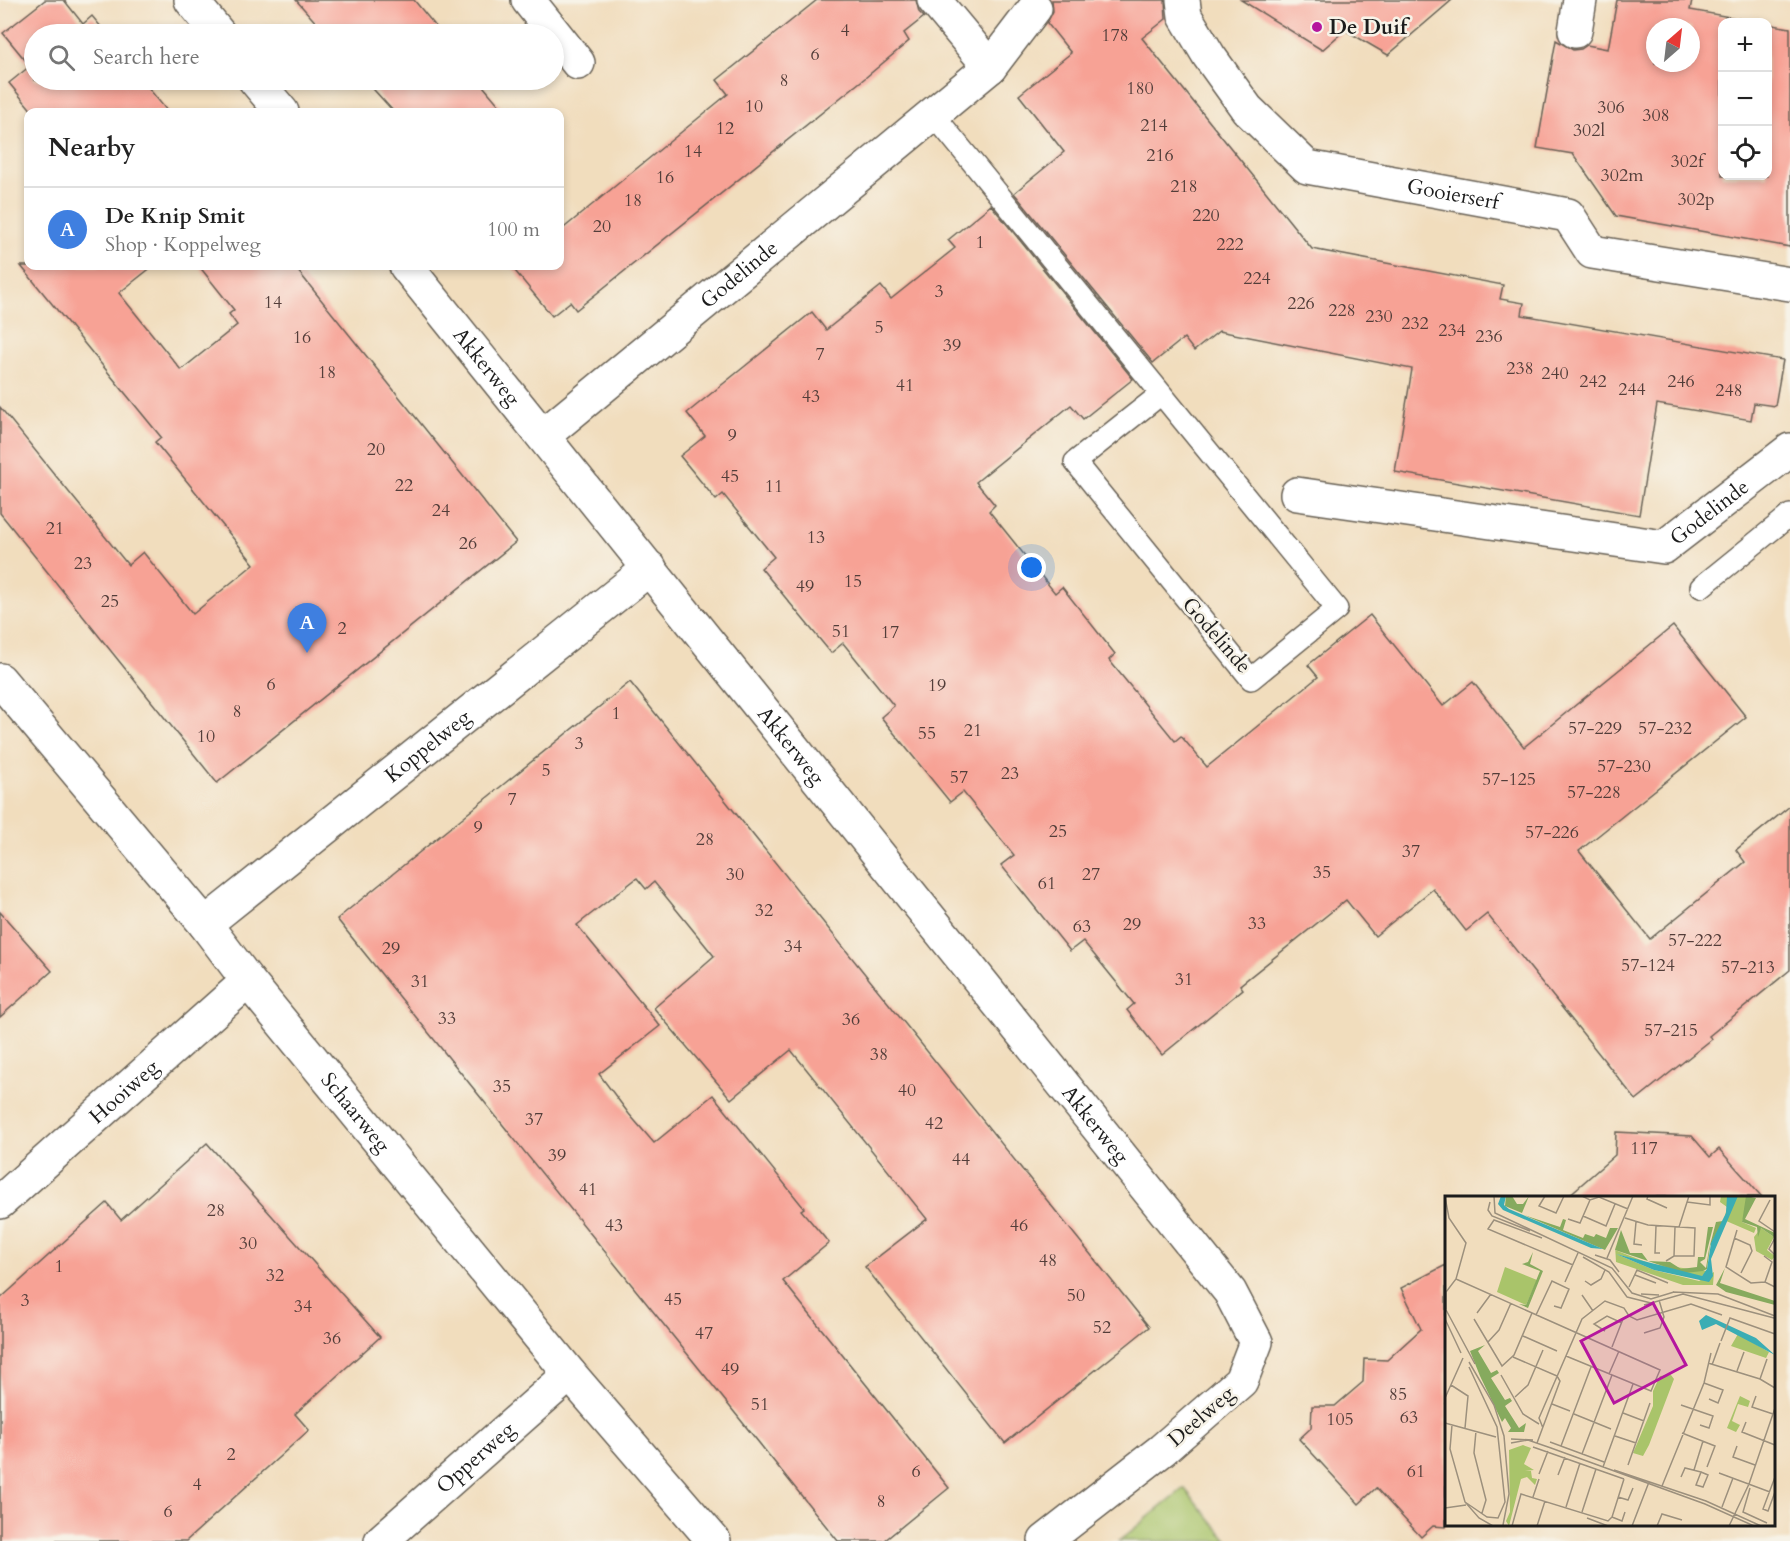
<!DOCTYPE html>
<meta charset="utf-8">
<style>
:root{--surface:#fff;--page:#f6f6f6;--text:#222;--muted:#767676;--line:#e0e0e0;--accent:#b5179e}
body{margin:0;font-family:Cardo,serif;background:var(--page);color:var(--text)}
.controls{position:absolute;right:18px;top:18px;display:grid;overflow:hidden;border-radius:12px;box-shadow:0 3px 9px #0003}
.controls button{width:54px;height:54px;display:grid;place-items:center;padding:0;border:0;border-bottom:2px solid var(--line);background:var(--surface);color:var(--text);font:30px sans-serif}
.compass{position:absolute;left:1646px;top:18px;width:54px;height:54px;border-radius:50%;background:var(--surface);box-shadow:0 3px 9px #0003;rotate:28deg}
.you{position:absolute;left:1032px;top:568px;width:21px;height:21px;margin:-15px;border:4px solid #fff;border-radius:50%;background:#1a73e8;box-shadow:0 0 0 9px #1a73e833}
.badge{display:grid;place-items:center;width:39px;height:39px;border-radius:50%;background:var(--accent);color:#fff;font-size:20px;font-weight:700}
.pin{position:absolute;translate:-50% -50px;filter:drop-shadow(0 2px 3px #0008)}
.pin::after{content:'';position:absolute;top:32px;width:21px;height:18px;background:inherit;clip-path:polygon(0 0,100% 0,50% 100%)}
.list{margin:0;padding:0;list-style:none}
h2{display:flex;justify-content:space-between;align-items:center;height:78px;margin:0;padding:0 24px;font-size:26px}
h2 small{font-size:20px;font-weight:400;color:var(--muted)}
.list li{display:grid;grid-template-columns:39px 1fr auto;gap:18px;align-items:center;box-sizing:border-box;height:84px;padding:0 24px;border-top:2px solid var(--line)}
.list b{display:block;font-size:22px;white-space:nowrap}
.list p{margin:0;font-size:20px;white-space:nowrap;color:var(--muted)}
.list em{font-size:20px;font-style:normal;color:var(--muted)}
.icon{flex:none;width:33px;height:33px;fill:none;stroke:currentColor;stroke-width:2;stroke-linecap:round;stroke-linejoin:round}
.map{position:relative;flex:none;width:1790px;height:1541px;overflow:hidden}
.search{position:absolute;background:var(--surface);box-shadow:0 3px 9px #0003;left:24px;top:24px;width:540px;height:66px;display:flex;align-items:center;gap:15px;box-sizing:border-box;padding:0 21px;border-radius:33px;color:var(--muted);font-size:22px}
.panel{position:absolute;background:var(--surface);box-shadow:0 3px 9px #0003;left:24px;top:108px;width:540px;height:162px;border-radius:12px}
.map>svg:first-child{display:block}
.green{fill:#a9c46a;stroke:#627043;stroke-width:1.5}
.building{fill:#f7a295;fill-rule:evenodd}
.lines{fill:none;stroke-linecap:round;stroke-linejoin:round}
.lane-casing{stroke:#676054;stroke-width:24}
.street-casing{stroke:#676054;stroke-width:36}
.lane{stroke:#fff;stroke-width:21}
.street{stroke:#fff;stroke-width:33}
.poi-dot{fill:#b5179e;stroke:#f7f3e8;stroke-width:2}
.labels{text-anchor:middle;stroke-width:5;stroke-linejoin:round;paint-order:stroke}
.number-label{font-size:18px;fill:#533e3a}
.poi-label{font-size:21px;font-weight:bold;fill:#1c1c1c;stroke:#f7f3e8;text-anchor:start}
.street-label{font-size:21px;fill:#1c1c1c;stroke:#f7f3e8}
.inset-road{fill:none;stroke:#9c907d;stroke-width:1.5}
.view{fill:#b5179e;fill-opacity:0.15;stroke:#b5179e;stroke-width:3}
.inset-edge{fill:none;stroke:#1c1c1c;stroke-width:3}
</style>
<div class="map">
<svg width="1790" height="1541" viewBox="0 0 1790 1541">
<rect width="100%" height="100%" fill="#f7f3e8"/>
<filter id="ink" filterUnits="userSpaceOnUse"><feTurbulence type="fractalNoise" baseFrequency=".0167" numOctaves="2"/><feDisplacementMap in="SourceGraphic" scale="12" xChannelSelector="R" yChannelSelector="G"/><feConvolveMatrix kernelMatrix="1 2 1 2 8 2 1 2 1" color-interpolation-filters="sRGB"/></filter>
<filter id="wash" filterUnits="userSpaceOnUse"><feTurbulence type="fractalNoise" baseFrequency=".008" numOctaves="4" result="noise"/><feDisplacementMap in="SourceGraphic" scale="24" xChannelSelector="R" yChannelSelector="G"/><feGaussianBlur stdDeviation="1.35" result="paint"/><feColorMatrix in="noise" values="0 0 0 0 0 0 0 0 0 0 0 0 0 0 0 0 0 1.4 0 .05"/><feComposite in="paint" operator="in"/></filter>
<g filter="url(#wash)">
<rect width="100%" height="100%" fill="#f1ddbd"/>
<polygon class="green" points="1184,1488 1228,1541 1119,1541"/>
<g id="blocks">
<g class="building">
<polygon points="45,0 64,0 83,24 92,16 107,34 34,34 34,80 142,80 168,112 33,112 9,83 30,66 3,33"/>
<polygon points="296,0 414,0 442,34 326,34"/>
<polygon points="817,0 916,0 919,12 924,17 904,33 909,41 865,78 576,310 570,302 552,316 511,266 560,266 560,231 728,94 717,80"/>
<polygon points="1052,0 1165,0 1166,19 1142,38 1312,249 1503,285 1500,299 1524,303 1522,315 1783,360 1775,406 1754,403 1751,420 1657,404 1639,515 1395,472 1412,369 1219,331 1194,351 1184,338 1153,363 1014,193 1064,152 1019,95 1071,53 1047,23 1053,11"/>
<polygon points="1241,0 1452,0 1388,55 1345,30 1322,50"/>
<path d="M1617,0H1692L1690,10L1758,22H1722V176H1767V24L1790,28V247L1616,216L1573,154L1537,148L1556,40L1573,50L1581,49L1587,45L1608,49ZM1655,27H1691V63H1655Z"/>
<polygon points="365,80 478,80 505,112 394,112"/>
<polygon points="991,205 1133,379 1083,419 1071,405 976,482 995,505 989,511 1055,593 1062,587 1115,654 1109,660 1175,741 1181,736 1207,767 1318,677 1308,665 1370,615 1443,706 1473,682 1524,747 1673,626 1746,717 1579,851 1650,939 1745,862 1736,850 1790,806 1790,970 1709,1036 1712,1039 1636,1100 1487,914 1466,931 1433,889 1375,936 1346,900 1240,985 1243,989 1162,1055 1127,1010 1134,1004 1083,941 1070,951 1001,865 1014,855 963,792 950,802 881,717 894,706 843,643 831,653 761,568 774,557 723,494 716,500 680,456 705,436 687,413 812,312 826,330 881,286 891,299 955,248 948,240"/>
<polygon points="21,266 153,266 119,293 181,370 237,325 229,314 234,310 199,266 294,266 516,542 217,783 0,513 0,407 128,565 143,552 193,614 254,564 155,442 161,437"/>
<polygon points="630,682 1149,1327 1005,1443 865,1267 927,1219 791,1050 731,1099 654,1008 714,956 654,882 646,889 637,878 577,925 660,1026 599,1074 629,1114 654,1143 713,1095 804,1208 801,1210 829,1243 783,1281 949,1488 884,1541 838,1541 337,919"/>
<polygon points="0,912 52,971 0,1017"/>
<polygon points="1616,1132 1692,1136 1710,1157 1719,1149 1762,1197 1567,1197 1615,1155"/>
<polygon points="207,1143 380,1337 295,1414 309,1430 186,1541 0,1541 0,1299 107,1203 121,1220"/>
<polygon points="1446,1265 1446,1527 1433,1526 1421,1537 1376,1488 1359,1504 1299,1439 1311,1428 1312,1406 1335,1406 1363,1382 1364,1359 1387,1360 1421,1329 1401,1288"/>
</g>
</g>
</g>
<g filter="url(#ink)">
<use href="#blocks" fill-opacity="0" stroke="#676054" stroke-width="1.5"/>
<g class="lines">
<defs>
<g id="lane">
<polyline points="933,114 1337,609 1251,679 1075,462 1161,394"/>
<polyline points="1701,587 1790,515"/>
</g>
<g id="street">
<polyline points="191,0 219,34"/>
<polyline points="528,0 578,63"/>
<polyline points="934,0 990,67"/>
<path id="s1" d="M1183,0L1185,16L1209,56L1247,109L1307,167L1568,215L1592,252L1790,284"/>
<polyline points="1575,31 1580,0"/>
<polyline points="255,80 282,112"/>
<path id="s2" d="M406,266L1230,1292L1256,1342L1241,1381L1162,1450L1045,1541"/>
<path id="s3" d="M543,436L990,67L1035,8"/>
<path id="s4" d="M1297,494L1664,547L1790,450"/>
<path id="s5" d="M0,680L205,924L248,981L570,1374L714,1541"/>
<path id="s6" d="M205,924L650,568"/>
<path id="s7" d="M0,1202L248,981"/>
<path id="s8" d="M381,1541L570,1374"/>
</g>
</defs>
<use href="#lane" class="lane-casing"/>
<use href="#street" class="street-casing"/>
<use href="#lane" class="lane"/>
<use href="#street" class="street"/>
</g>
</g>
<circle class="poi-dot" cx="1317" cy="27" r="6"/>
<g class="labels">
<g class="number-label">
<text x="845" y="36">4</text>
<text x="1115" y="41">178</text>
<text x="815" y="60">6</text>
<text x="784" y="86">8</text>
<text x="1140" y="94">180</text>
<text x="754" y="112">10</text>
<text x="1611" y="113">306</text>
<text x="1656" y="121">308</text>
<text x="1154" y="131">214</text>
<text x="725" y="134">12</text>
<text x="1589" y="136">302l</text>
<text x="693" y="157">14</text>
<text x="1160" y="161">216</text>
<text x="1687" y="167">302f</text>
<text x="1622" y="181">302m</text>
<text x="665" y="183">16</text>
<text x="1184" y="192">218</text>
<text x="1696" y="205">302p</text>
<text x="633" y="206">18</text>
<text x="1206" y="221">220</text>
<text x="602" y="232">20</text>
<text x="980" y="248">1</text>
<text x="1230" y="250">222</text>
<text x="1257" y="284">224</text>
<text x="939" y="297">3</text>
<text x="273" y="308">14</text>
<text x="1301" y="309">226</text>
<text x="1342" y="316">228</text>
<text x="1379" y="322">230</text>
<text x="1415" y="329">232</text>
<text x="879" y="333">5</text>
<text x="1452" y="336">234</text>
<text x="1489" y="342">236</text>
<text x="302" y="343">16</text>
<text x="952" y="351">39</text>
<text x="820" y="360">7</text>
<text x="1520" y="374">238</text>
<text x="327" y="378">18</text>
<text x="1555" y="379">240</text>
<text x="1593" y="387">242</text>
<text x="1681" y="387">246</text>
<text x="905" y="391">41</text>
<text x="1632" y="395">244</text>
<text x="1729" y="396">248</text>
<text x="811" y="402">43</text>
<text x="732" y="441">9</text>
<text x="376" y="455">20</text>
<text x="730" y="482">45</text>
<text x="404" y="491">22</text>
<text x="774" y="492">11</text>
<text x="441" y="516">24</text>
<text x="55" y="534">21</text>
<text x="816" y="543">13</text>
<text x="468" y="549">26</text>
<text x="83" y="569">23</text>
<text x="853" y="587">15</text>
<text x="805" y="592">49</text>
<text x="110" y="607">25</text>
<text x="342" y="634">2</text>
<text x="841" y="637">51</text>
<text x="890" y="638">17</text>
<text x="271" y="690">6</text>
<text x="937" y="691">19</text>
<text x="237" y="717">8</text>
<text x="616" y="719">1</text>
<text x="1595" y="734">57-229</text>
<text x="1665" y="734">57-232</text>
<text x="973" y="736">21</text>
<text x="927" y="739">55</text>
<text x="206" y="742">10</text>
<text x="579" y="749">3</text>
<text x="1624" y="772">57-230</text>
<text x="546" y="776">5</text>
<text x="1010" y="779">23</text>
<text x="959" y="783">57</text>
<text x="1509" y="785">57-125</text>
<text x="1594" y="798">57-228</text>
<text x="512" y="805">7</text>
<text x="478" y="833">9</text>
<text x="1058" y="837">25</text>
<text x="1552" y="838">57-226</text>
<text x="705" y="845">28</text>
<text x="1411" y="857">37</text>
<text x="1322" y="878">35</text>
<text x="735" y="880">30</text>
<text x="1091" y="880">27</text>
<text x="1047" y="889">61</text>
<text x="764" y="916">32</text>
<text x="1257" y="929">33</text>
<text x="1132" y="930">29</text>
<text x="1082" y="932">63</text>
<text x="1695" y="946">57-222</text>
<text x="793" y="952">34</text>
<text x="391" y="954">29</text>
<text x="1648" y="971">57-124</text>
<text x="1748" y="973">57-213</text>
<text x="1184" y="985">31</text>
<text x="420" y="987">31</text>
<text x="447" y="1024">33</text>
<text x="851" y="1025">36</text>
<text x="1671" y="1036">57-215</text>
<text x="879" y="1060">38</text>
<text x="502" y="1092">35</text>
<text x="907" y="1096">40</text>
<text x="534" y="1125">37</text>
<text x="934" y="1129">42</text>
<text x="1644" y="1154">117</text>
<text x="557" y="1161">39</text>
<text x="961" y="1165">44</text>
<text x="588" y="1195">41</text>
<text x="216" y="1216">28</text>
<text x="614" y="1231">43</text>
<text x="1019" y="1231">46</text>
<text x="248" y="1249">30</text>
<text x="1048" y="1266">48</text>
<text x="59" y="1272">1</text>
<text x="275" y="1281">32</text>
<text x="1076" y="1301">50</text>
<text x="673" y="1305">45</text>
<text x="25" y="1306">3</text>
<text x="303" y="1312">34</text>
<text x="1102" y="1333">52</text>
<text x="704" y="1339">47</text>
<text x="332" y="1344">36</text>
<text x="730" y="1375">49</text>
<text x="1398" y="1400">85</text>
<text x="760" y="1410">51</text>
<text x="1409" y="1423">63</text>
<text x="1340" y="1425">105</text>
<text x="231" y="1460">2</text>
<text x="916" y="1477">6</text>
<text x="1416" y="1477">61</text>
<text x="197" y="1490">4</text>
<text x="881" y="1507">8</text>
<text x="168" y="1517">6</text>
</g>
<g class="poi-label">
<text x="1329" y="34">De Duif</text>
</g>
<g class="street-label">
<text dy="7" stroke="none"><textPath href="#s1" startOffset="360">Gooierserf</textPath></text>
<text dy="7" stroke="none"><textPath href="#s3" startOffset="254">Godelinde</textPath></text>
<text dy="7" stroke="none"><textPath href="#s2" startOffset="129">Akkerweg</textPath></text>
<text dy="7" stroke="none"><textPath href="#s4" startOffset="428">Godelinde</textPath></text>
<text transform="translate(1217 635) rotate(49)" y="7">Godelinde</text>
<text dy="7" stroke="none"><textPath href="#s2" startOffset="615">Akkerweg</textPath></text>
<text dy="7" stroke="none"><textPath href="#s6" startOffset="285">Koppelweg</textPath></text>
<text dy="7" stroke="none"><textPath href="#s7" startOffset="166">Hooiweg</textPath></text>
<text dy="7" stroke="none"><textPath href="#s5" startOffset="560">Schaarweg</textPath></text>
<text dy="7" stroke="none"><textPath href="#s2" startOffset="1101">Akkerweg</textPath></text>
<text transform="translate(1201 1416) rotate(-41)" y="7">Deelweg</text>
<text dy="7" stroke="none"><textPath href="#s8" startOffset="126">Opperweg</textPath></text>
</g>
</g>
<g transform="translate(1445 1196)">
<rect width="330" height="330" fill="#f1ddbd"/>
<path d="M276,0H305L297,26L311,32L309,37L279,24L282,11L275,6ZM316,32L329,41L322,54L330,60L327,64L311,55L309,41ZM170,49V54L206,68L262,75L257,80H249L171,58L209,74L254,85L269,76L268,89H238L171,66ZM60,71L92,84L81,109L52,96ZM293,138L324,156L321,162L286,150ZM226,179L229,183L204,249L198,260L188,257L208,210V195L215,180ZM295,200L305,205L303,211L293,208L287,225L295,229L291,236L282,232ZM78,249L86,252L79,268L89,274L80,275H86L87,282L92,283L90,289L82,281L76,283L64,330L61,325L65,316L64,254Z" fill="#a9c46a"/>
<path d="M61,0H67L72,8H78L84,0L77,17L60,10ZM301,0L311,2L300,23L330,37L329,41L316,32L313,41L312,31L297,26ZM79,19L115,31L118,23L121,24L118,34L138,42L140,38L149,41L151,38L161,42L165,32H173L160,54ZM278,25L265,50L262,73L258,75L239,77L170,54L176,34L185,57H197L203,65L225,66L236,73L252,71L253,61H259L263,31H268L260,63L255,66L261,72L264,53L271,26ZM88,56L85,68L98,75L83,112L74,108L81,109L95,75L77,68L83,66ZM280,72L275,87L330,105V109L281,96L271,89ZM40,149L33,155L46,177L52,174L54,177L46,182L60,204L65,202L67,205L60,210L74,232L81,227L79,236H63L66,232L60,222L57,226L35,180L25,155Z" fill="#86aa5e"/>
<path d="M56,0H61L59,9L64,13L158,53L146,52L58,14L53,8ZM282,0H293L266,63L268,80L264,86L209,74L171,58L257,80L262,73L266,47L281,17ZM261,119L311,142L330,159L271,128L257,134L254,125Z" fill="#3badb4"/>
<path class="inset-road" d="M49,0L50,17L167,72L187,97L206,103L229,96M100,0L94,10L111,17L119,0M137,0L145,4L154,1L183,13M203,0L202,3L222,12M0,1L4,22L21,47L11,83L1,96V113M325,4L314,25L330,36M45,6L43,14L47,20L85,35M242,6L265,9V0M138,20L161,30L170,8M180,22L203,29L250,32L249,60H229L221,65M123,23L135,27L145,4M191,26L189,48L197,49M211,30L210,57H215M234,31L244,0M292,34L281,71L306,87L320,86L330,91M97,42L49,24L43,33L128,69M289,42L305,49L307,55L296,77M330,42L324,53L330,59M150,59L165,64L174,76M229,60L230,31M319,60L327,66L320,86M138,61L164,76L182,101M162,62L188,0M190,79L211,87M11,83L215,174L206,195L121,160M140,85L146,89L156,83L160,74M120,86L133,57M184,91L192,74L223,87M228,96L273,98L330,120M196,98L214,99M137,99L148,115M182,101L206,107M199,109L238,98L329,122M0,112L30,168M32,117L46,98M91,119L107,85L124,93L116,112L109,110M0,123L16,157M29,123L57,170L69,159L87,117M160,135L149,128L162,120L177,127M199,137L215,132L219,121L214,104M78,140L112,155M276,145L285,122L330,138M43,146L54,134L66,107M167,151L178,123M68,161L112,180M24,166L49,209L59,240L64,298L58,329M263,167L315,183L330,192M267,169L275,147M292,175L299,156M164,178L174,155M56,179L78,218L94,228M315,183L322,163M259,187L278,194L273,207L264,203M6,189L23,200L20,232M311,200L307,211L328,218M70,201L83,189L98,154M0,202L18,162M107,208L125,215M236,209L268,220L264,232L255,229M178,217L199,225M129,218L166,233M301,226L297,236L330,249M0,227L51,241M7,229L5,253L20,306L34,322L48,330M98,232L94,222L137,123L160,105L179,112L184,120L192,124L246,108L277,119M31,235L29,257L41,304L37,317M237,237L270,250L262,271M170,240L191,247M66,243L88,244M105,246L159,266M66,247L83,244L106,252L260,308L309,330M92,247L115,185L112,180M116,250L146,171M292,250L288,261L310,269M88,251L179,283M137,258L167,179M183,269L205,207M158,271L188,188M169,274L261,305L316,330M249,274L258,245M274,277L325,296M94,278L103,255M113,279L120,261M236,281L240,272L256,276L251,289L258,291L263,279L256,276M330,281L318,313L323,315L330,296M179,283L167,321L177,325L180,316M217,290L259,187L266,157M305,292L298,316L322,327M88,301L94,283M173,301L183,304L188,292M20,306L42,321L53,322L60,306L52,231L24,171M121,311L135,267M277,311L288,282M0,312L21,309M137,316L151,273M142,322L163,330M67,330L76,298L163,325L167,321M92,330L100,305M187,330L204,286M212,330L217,318L237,324M284,330L304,288L330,212"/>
<path class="view" d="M208,107L241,169L169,207L136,145Z"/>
<rect width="330" height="330" class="inset-edge"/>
</g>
</svg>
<div class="controls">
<button>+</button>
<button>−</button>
<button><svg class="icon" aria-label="locate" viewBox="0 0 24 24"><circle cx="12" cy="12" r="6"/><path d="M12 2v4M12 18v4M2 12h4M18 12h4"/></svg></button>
</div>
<svg class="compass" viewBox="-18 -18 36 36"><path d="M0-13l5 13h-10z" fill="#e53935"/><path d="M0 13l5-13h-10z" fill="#767676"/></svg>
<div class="you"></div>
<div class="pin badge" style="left:307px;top:653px;background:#3f7fe0">A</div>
<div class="search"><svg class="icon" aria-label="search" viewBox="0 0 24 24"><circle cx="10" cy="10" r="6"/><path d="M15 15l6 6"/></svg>Search here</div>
<section class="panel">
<h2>Nearby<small></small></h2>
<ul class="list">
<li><span class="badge" style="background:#3f7fe0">A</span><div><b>De Knip Smit</b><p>Shop · Koppelweg</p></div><em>100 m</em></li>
</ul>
</section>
</div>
